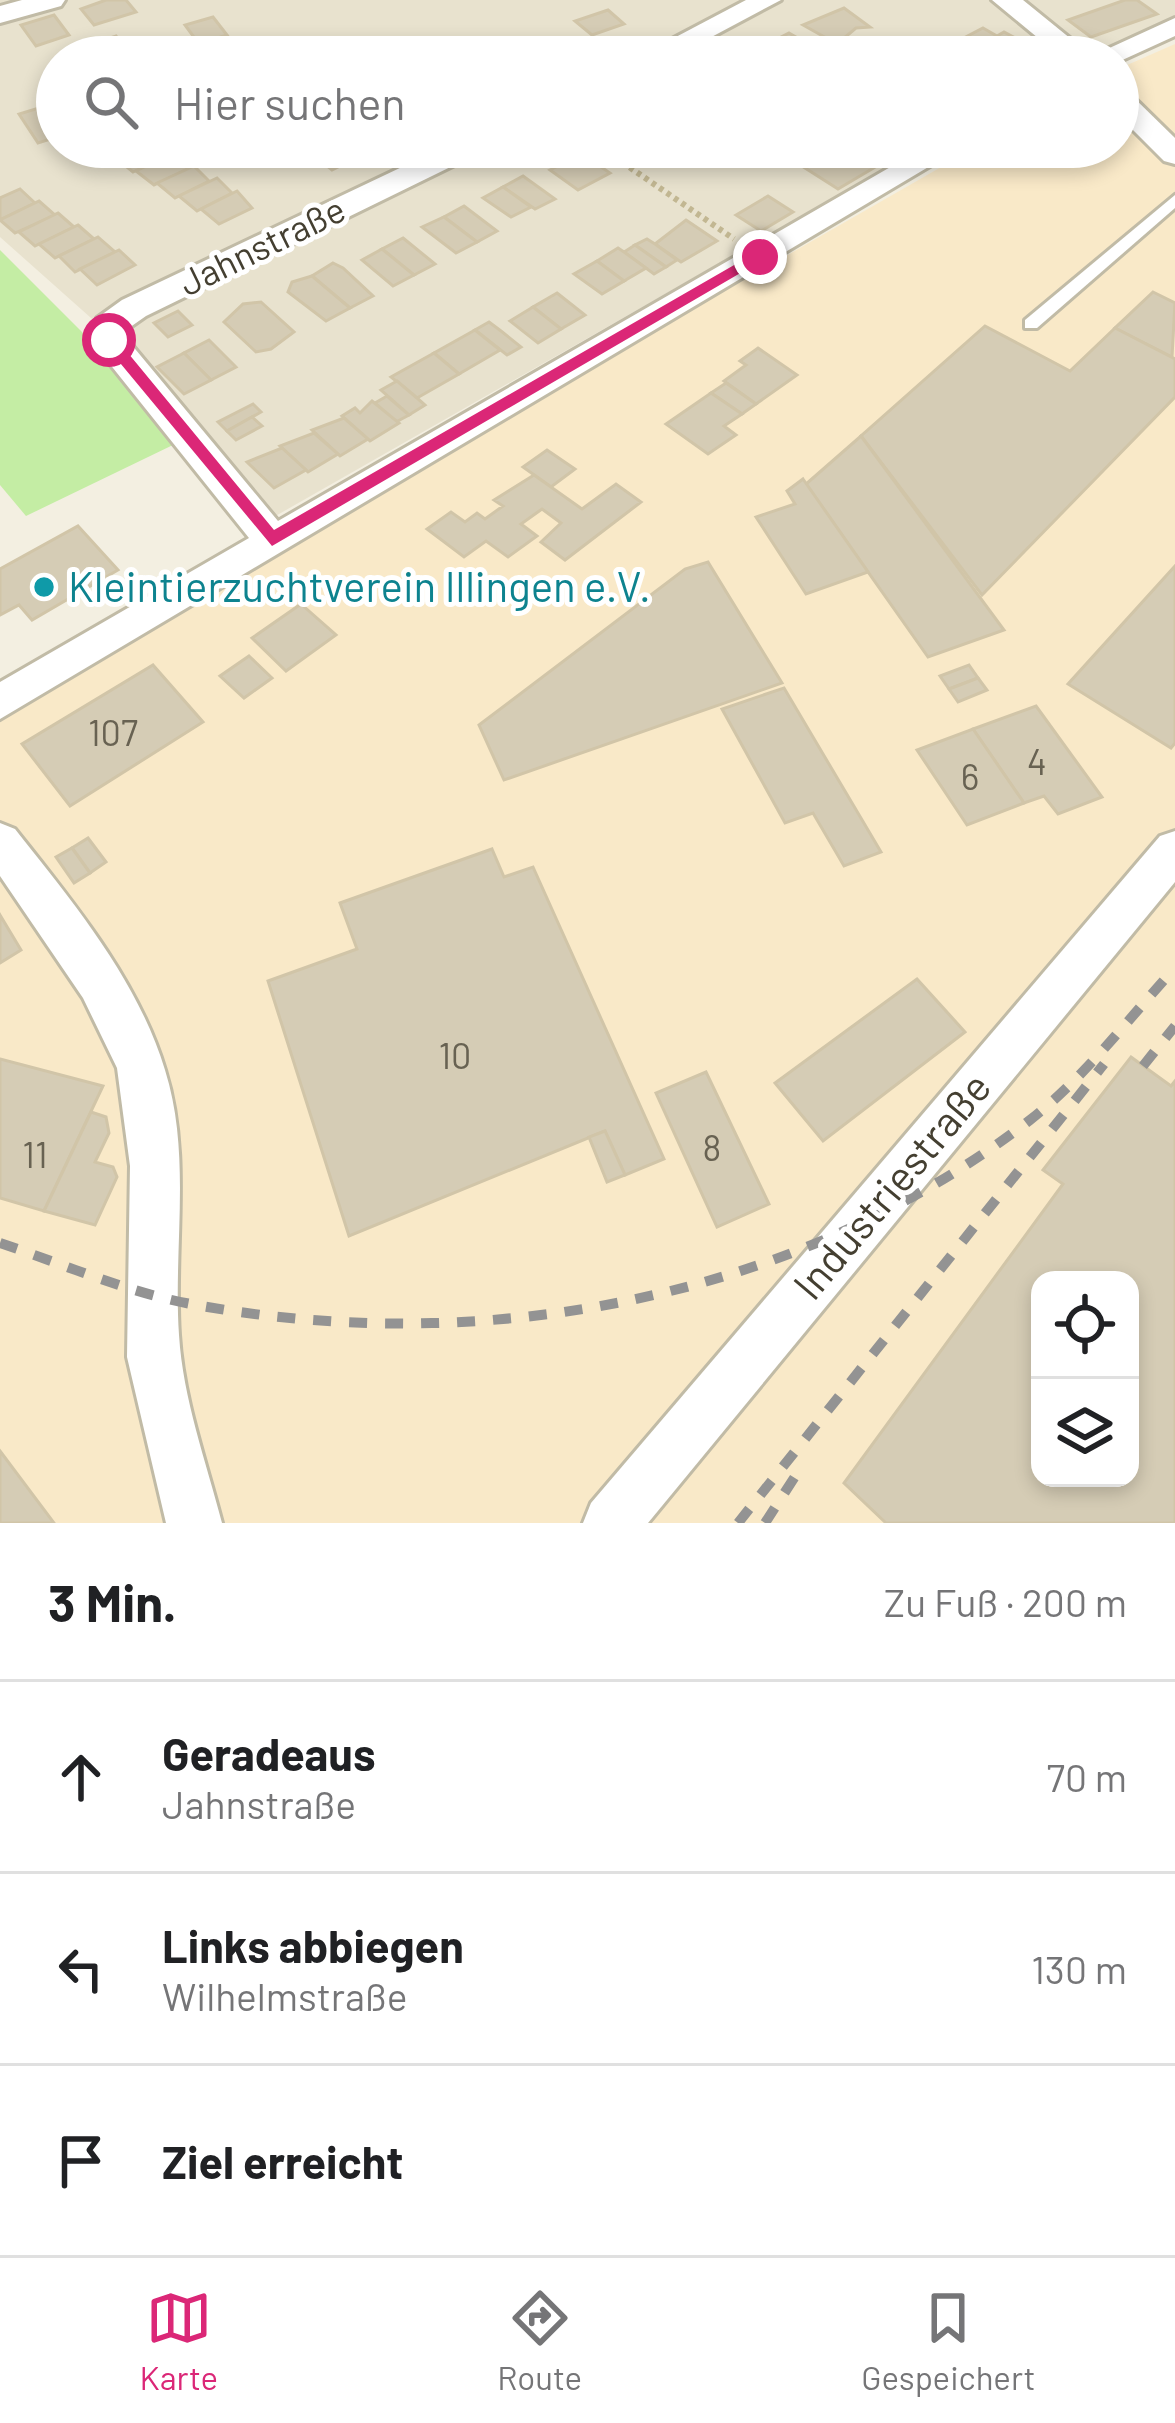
<!DOCTYPE html>
<html lang="de">
<meta charset="utf-8">
<style>
:root{--surface:#fff;--page:#f2f2f2;--text:#202124;--muted:#757577;--line:#e0e0e0;--accent:#db2777}
body{margin:0;font-family:Barlow,sans-serif;background:var(--page);color:var(--text)}
.controls{position:absolute;right:36px;bottom:36px;display:grid;overflow:hidden;border-radius:24px;box-shadow:0 6px 18px #0003}
.controls button{width:108px;height:108px;display:grid;place-items:center;padding:0;border:0;border-bottom:3px solid var(--line);background:var(--surface);color:var(--text);font:60px sans-serif}
.stop{position:absolute;width:36px;height:36px;margin:-27px;border:9px solid #db2777;border-radius:50%;background:#fff}
.stop.end{background:#db2777;border-color:#fff;box-shadow:0 3px 12px #0008}
.list{margin:0;padding:0;list-style:none}
h2{display:flex;justify-content:space-between;align-items:center;height:156px;margin:0;padding:0 48px;font-size:51px}
h2 small{font-size:39px;font-weight:400;color:var(--muted)}
.list li{display:grid;grid-template-columns:78px 1fr auto;gap:36px;align-items:center;box-sizing:border-box;height:192px;padding:0 48px;border-top:3px solid var(--line)}
.list b{display:block;font-size:45px;white-space:nowrap}
.list p{margin:0;font-size:39px;white-space:nowrap;color:var(--muted)}
.list em{font-size:39px;font-style:normal;color:var(--muted)}
.icon{flex:none;width:66px;height:66px;fill:none;stroke:currentColor;stroke-width:2;stroke-linecap:round;stroke-linejoin:round}
.map{position:relative;flex:none;width:1175px;height:1523px;overflow:hidden}
.search{position:absolute;background:var(--surface);box-shadow:0 6px 18px #0003;left:36px;right:36px;top:36px;height:132px;display:flex;align-items:center;gap:30px;box-sizing:border-box;padding:0 42px;border-radius:66px;color:var(--muted);font-size:45px}
.sheet{height:732px;background:var(--surface)}
nav{display:flex;justify-content:space-around;align-items:center;box-sizing:border-box;height:168px;border-top:3px solid var(--line);background:var(--surface);font-size:33px;color:var(--muted)}
nav a{display:grid;justify-items:center;gap:6px}
nav .on{color:var(--accent)}
.map>svg:first-child{display:block}
.residential{fill:#e8e2ce}
.commercial{fill:#f9e9c8;fill-rule:evenodd}
.green{fill:#c4eda4}
.building{fill:#d5ccb5;stroke:#d1c5a8;stroke-width:3;fill-rule:evenodd}
.lines{fill:none;stroke-linecap:round;stroke-linejoin:round}
.lane-casing{stroke:#c1bba6;stroke-width:6}
.street-casing{stroke:#c1bba6;stroke-width:6}
.path{stroke:#c2b792;stroke-width:6;stroke-dasharray:4.5 4.5;stroke-linecap:butt}
.lane{fill:#fff;fill-rule:evenodd}
.street{fill:#fff;fill-rule:evenodd}
.rail{stroke:#939393;stroke-width:10;stroke-dasharray:18 18;stroke-linecap:butt}
.route{fill:#db2777}
.culture-dot{fill:#0f9aa8;stroke:#fff;stroke-width:4.5}
.labels{text-anchor:middle;stroke-width:10;stroke-linejoin:round;paint-order:stroke}
.far-street-label{font-size:36px;fill:#443f31;stroke:#fff}
.number-label{font-size:36px;fill:#686252}
.culture-label{font-size:42px;fill:#0d838f;stroke:#fff;text-anchor:start}
.street-label{font-size:42px;fill:#443f31;stroke:#fff}
</style>
<div class="map">
<svg width="1175" height="1523" viewBox="0 0 1175 1523">
<rect width="100%" height="100%" fill="#f3efe1"/>
<polygon class="residential" points="0,0 1175,0 1175,16 1084,57 57,57 57,147 923,147 272,518 127,350 0,237"/>
<path class="commercial" d="M1175,44V1523H0V718L256,560L976,147H1118V69ZM1040,1280H1130V1478H1040Z"/>
<polygon class="green" points="0,250 82,332 175,444 26,516 0,485"/>
<g class="building">
<polygon points="106,0 126,0 136,12 94,25 81,9"/>
<polygon points="1125,0 1137,0 1157,14 1091,37 1068,20"/>
<polygon points="844,8 870,27 856,28 837,44 803,25"/>
<polygon points="608,10 624,24 592,35 575,21"/>
<polygon points="54,15 69,35 36,46 21,25"/>
<polygon points="213,17 227,35 199,44 185,25"/>
<polygon points="983,28 997,36 1004,32 1025,43 1000,57 987,57 958,41"/>
<polygon points="789,33 813,47 794,57 775,57 760,48"/>
<polygon points="116,36 125,48 98,57 89,45"/>
<polygon points="544,38 566,52 557,57 514,53"/>
<polygon points="52,104 57,110 57,137 38,143 19,114"/>
<polygon points="140,147 159,147 167,156 133,172 116,158"/>
<polygon points="331,147 354,147 364,154 332,170 314,155"/>
<polygon points="772,147 909,147 838,189"/>
<polygon points="173,153 188,169 154,185 136,171"/>
<polygon points="582,154 610,173 578,190 550,170"/>
<polygon points="194,166 209,181 175,198 157,183"/>
<polygon points="523,176 555,199 535,209 503,187"/>
<polygon points="217,178 232,193 197,211 179,196"/>
<polygon points="503,187 531,207 511,217 483,198"/>
<polygon points="20,189 35,203 0,220 0,198"/>
<polygon points="237,191 252,208 219,224 201,209"/>
<polygon points="768,196 793,212 761,231 736,215"/>
<polygon points="39,201 55,215 15,233 0,220"/>
<polygon points="464,206 497,231 477,242 444,217"/>
<polygon points="58,213 74,227 35,246 19,232"/>
<polygon points="444,217 477,242 456,253 422,227"/>
<polygon points="686,220 717,241 681,262 655,244"/>
<polygon points="78,225 94,239 55,258 39,244"/>
<polygon points="98,237 115,252 75,272 59,256"/>
<polygon points="403,238 435,264 414,275 382,249"/>
<polygon points="647,239 655,244 677,260 666,267 635,245"/>
<polygon points="635,245 666,267 654,274 624,252"/>
<polygon points="618,248 624,252 646,268 624,281 597,261"/>
<polygon points="382,249 414,275 393,286 362,260"/>
<polygon points="119,250 135,265 97,285 80,269"/>
<polygon points="597,261 624,281 602,294 574,274"/>
<polygon points="333,263 343,268 373,296 350,308 312,276"/>
<polygon points="312,276 350,308 326,321 288,292 292,282"/>
<polygon points="1153,292 1175,303 1172,357 1115,328"/>
<polygon points="557,293 585,315 561,329 533,307"/>
<polygon points="261,302 294,332 271,349 256,352 224,322 243,304"/>
<polygon points="533,307 561,329 538,343 510,321"/>
<polygon points="178,311 192,325 168,337 154,323"/>
<polygon points="489,322 501,331 521,347 507,355 475,330"/>
<polygon points="985,326 1070,371 1115,328 1175,359 1175,397 982,595 861,436"/>
<polygon points="475,330 500,350 459,374 434,353"/>
<polygon points="209,340 236,367 211,380 184,353"/>
<polygon points="758,348 797,375 756,404 724,381 746,365 740,361"/>
<polygon points="184,353 211,380 184,394 157,367"/>
<polygon points="434,353 459,374 417,398 391,377"/>
<polygon points="397,381 417,398 425,405 409,415 381,390"/>
<polygon points="726,383 756,404 742,414 711,393"/>
<polygon points="711,393 742,414 724,426 736,435 708,454 666,424"/>
<polygon points="387,396 409,415 396,422 375,403"/>
<polygon points="372,401 399,423 370,441 342,416 355,408 360,413"/>
<polygon points="253,404 261,412 227,431 218,422"/>
<polygon points="252,417 262,426 236,440 227,431"/>
<polygon points="344,418 368,439 340,456 312,430"/>
<polygon points="314,433 338,454 308,472 280,446"/>
<polygon points="861,436 1004,630 928,657 806,484"/>
<polygon points="282,448 306,470 274,488 247,462"/>
<polygon points="547,450 575,469 551,487 523,467"/>
<polygon points="534,475 582,509 616,484 641,502 565,560 541,542 561,523 542,509 521,524 537,536 508,557 486,541 464,557 427,529 451,512 465,522 477,513 485,519 503,506 494,500"/>
<polygon points="803,479 868,572 806,594 756,517 795,504 787,491"/>
<polygon points="78,526 118,570 32,620 19,605 0,615 0,569"/>
<polygon points="708,562 782,683 504,780 479,725 685,569"/>
<polygon points="1175,566 1175,743 1171,748 1068,684"/>
<polygon points="301,604 336,635 286,671 252,638"/>
<polygon points="249,656 272,678 244,698 220,676"/>
<polygon points="153,665 203,722 70,806 22,744"/>
<polygon points="969,665 978,678 949,689 940,676"/>
<polygon points="978,678 987,690 958,702 949,689"/>
<polygon points="784,688 881,852 844,866 813,813 785,823 722,709"/>
<polygon points="1036,706 1102,797 1058,814 1044,796 1024,803 973,729"/>
<polygon points="973,729 1024,803 967,825 917,750"/>
<polygon points="88,838 106,862 90,873 72,848"/>
<polygon points="72,848 90,873 74,883 56,857"/>
<polygon points="492,849 504,877 533,867 664,1159 625,1175 605,1131 349,1236 268,981 357,949 340,903"/>
<polygon points="0,915 21,950 0,963"/>
<polygon points="917,979 965,1032 823,1141 775,1083"/>
<path d="M1131,1057L1171,1086L1175,1081V1523H886L844,1483L1063,1184L1043,1170ZM1040,1280H1130V1478H1040Z"/>
<polygon points="0,1059 103,1086 44,1211 0,1198"/>
<polygon points="706,1072 769,1204 717,1227 656,1093"/>
<polygon points="91,1112 106,1117 109,1133 95,1162 113,1167 117,1177 95,1225 44,1211"/>
<polygon points="605,1131 625,1175 607,1182 589,1137"/>
<polygon points="0,1451 54,1523 0,1523"/>
</g>
<g class="lines">
<defs>
<polygon id="lane" points="1175,195 1175,208 1037,328 1025,328 1025,320"/>
<g id="street">
<polygon points="22,0 65,0 61,6 0,23 0,6"/>
<polygon points="746,0 781,0 674,57 638,57"/>
<polygon points="992,0 1023,0 1092,56 1175,18 1175,36 1118,62 1118,57 1061,57"/>
<polygon points="1118,89 1128,92 1175,138 1175,164 1164,161 1118,115"/>
<polygon points="444,147 483,147 479,153 146,316 126,330 126,338 278,521 925,147 962,147 0,719 0,682 249,538 97,348 92,340 97,318 122,300"/>
<path d="M0,823L15,829C72,901 138,980 165,1070C192,1156 173,1247 179,1335C183,1399 206,1461 222,1523H166L127,1357L130,1166L117,1068L83,998L0,876Z"/>
<polygon points="1175,831 1175,882 648,1523 583,1523 591,1503 1160,836"/>
</g>
</defs>
<use href="#lane" class="lane-casing"/>
<use href="#street" class="street-casing"/>
<polyline class="path" points="600,147 734,239"/>
<use href="#lane" class="lane"/>
<use href="#street" class="street"/>
<g class="rail">
<polyline points="1143,1066 1175,1026"/>
<path d="M0,1243C63,1264 126,1292 191,1304C480,1358 795,1301 1030,1120C1085,1077 1128,1019 1175,968"/>
<polyline points="738,1523 1104,1064"/>
<polyline points="765,1523 796,1475"/>
</g>
</g>
<polygon class="route" points="755,253 768,257 272,546 101,340 114,336 274,530"/>
<circle class="culture-dot" cx="44" cy="587" r="12"/>
<g class="labels">
<g class="far-street-label">
<text transform="translate(262 246) rotate(-26)" y="13">Jahnstraße</text>
</g>
<g class="number-label">
<text x="113" y="746">107</text>
<text x="1037" y="775">4</text>
<text x="970" y="790">6</text>
<text x="455" y="1069">10</text>
<text x="712" y="1161">8</text>
<text x="35" y="1168">11</text>
</g>
<g class="culture-label">
<text x="68" y="602">Kleintierzuchtverein Illingen e.V.</text>
</g>
<g class="street-label">
<text transform="translate(892 1186) rotate(-50)" y="15">Industriestraße</text>
</g>
</g>
</svg>
<div class="controls">
<button><svg class="icon" aria-label="locate" viewBox="0 0 24 24"><circle cx="12" cy="12" r="6"/><path d="M12 2v4M12 18v4M2 12h4M18 12h4"/></svg></button>
<button><svg class="icon" aria-label="layers" viewBox="0 0 24 24"><path d="M12 4l9 5-9 5-9-5zM3 14l9 5 9-5"/></svg></button>
</div>
<div class="stop" style="left:109px;top:340px"></div>
<div class="stop end" style="left:760px;top:257px"></div>
<div class="search"><svg class="icon" aria-label="search" viewBox="0 0 24 24"><circle cx="10" cy="10" r="6"/><path d="M15 15l6 6"/></svg>Hier suchen</div>
</div>
<section class="sheet">
<h2>3 Min.<small>Zu Fuß · 200 m</small></h2>
<ul class="list">
<li><svg class="icon" aria-label="ahead" viewBox="0 0 24 24"><path d="M12 20V5M6 11l6-6 6 6"/></svg><div><b>Geradeaus</b><p>Jahnstraße</p></div><em>70 m</em></li>
<li><svg class="icon" aria-label="left" viewBox="0 0 24 24"><path d="M17 20v-9H6M10 6l-5 5 5 5"/></svg><div><b>Links abbiegen</b><p>Wilhelmstraße</p></div><em>130 m</em></li>
<li><svg class="icon" aria-label="arrive" viewBox="0 0 24 24"><path d="M6 21V4h12l-3 4 3 4H6"/></svg><div><b>Ziel erreicht</b></div></li>
</ul>
</section>
<nav>
<a class="on"><svg class="icon" aria-label="map" viewBox="0 0 24 24"><path d="M3 6l6-2 6 2 6-2v14l-6 2-6-2-6 2zM9 4v14M15 6v14"/></svg>Karte</a>
<a><svg class="icon" aria-label="directions" viewBox="0 0 24 24"><path d="M12 3l9 9-9 9-9-9zM9 14v-3h6M13 9l2 2-2 2"/></svg>Route</a>
<a><svg class="icon" aria-label="saved" viewBox="0 0 24 24"><path d="M7 4h10v16l-5-4-5 4z"/></svg>Gespeichert</a>
</nav>
